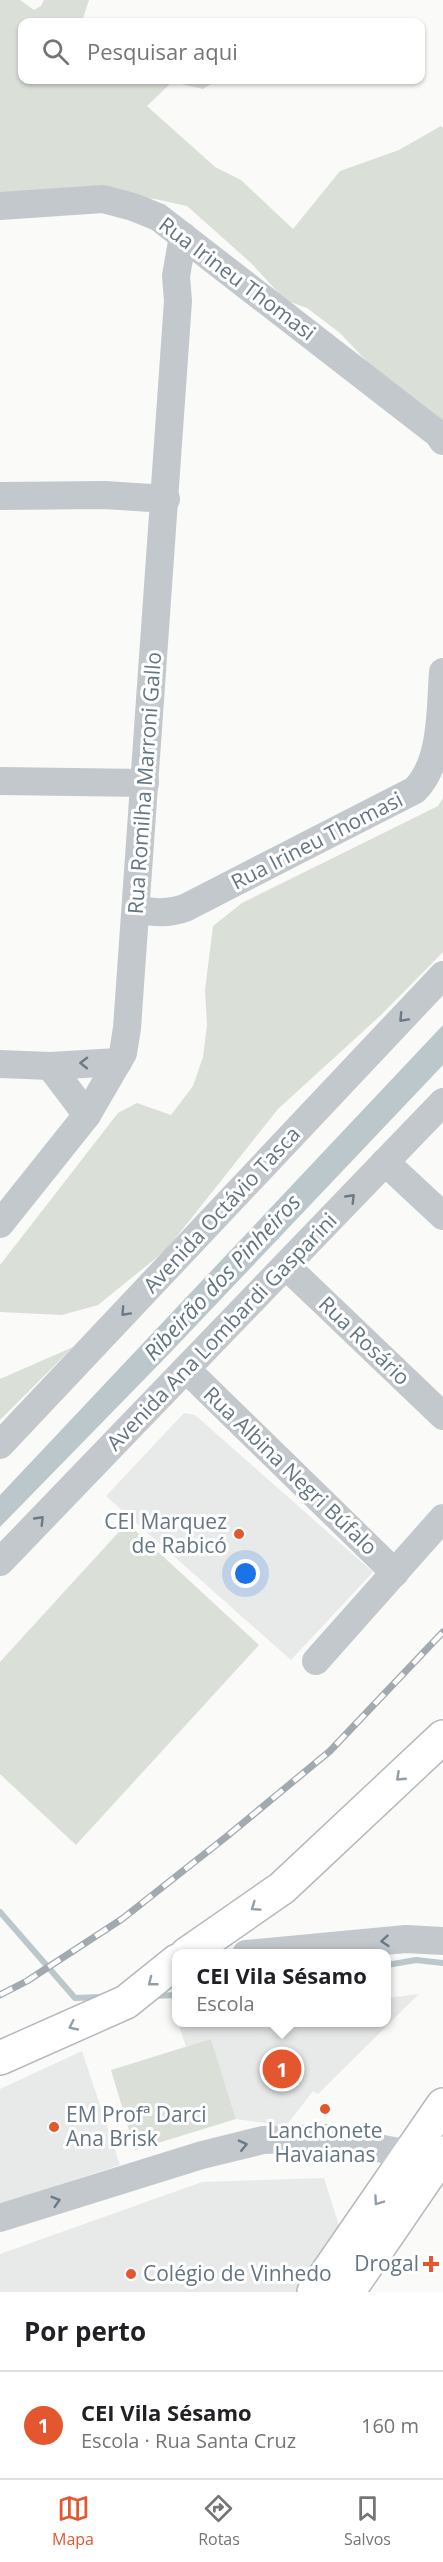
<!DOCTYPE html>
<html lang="pt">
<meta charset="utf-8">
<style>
:root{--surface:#fff;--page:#f6f6f6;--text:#202124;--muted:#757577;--line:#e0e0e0;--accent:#e4572e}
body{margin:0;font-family:"Open Sans",sans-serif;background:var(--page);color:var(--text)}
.you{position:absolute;left:246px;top:1574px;width:21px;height:21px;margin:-15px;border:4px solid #fff;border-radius:50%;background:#1a73e8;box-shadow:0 0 0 9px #1a73e833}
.badge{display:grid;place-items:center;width:39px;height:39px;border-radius:50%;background:var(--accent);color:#fff;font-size:20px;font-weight:700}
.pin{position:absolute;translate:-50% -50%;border:3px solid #fff;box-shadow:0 2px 6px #0006}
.popup{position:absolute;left:172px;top:1949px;width:219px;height:78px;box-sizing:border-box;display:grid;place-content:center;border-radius:12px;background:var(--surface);filter:drop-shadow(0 2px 4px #0005);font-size:20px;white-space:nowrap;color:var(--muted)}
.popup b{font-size:22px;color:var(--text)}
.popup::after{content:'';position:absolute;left:50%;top:100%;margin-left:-12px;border:12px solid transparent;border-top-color:var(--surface)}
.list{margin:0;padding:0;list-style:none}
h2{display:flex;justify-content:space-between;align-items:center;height:78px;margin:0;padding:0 24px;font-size:26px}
h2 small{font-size:20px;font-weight:400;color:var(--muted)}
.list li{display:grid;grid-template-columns:39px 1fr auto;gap:18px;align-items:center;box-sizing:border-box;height:108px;padding:0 24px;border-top:2px solid var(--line)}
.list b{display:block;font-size:22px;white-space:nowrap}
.list p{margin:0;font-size:20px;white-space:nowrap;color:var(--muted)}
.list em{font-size:20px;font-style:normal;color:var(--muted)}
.icon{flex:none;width:33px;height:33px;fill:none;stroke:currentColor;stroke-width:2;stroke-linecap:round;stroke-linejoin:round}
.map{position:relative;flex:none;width:443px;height:2292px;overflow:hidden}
.search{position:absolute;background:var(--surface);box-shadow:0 2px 4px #0004;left:18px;right:18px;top:18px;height:66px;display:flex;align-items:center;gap:15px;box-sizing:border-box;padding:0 21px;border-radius:12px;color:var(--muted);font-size:22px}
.sheet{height:186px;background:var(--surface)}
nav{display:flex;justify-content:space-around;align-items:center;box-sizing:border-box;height:84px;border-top:2px solid var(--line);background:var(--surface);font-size:16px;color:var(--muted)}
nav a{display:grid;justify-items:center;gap:3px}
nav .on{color:var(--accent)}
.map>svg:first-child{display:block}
.built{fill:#e8e9e9}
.green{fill:#dadfd7}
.water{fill:#bbc7cb}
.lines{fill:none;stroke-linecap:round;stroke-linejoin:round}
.stream{stroke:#bbc7cb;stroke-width:6}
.major-casing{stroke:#b5babe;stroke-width:36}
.minor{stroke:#c3c8cc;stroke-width:28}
.major{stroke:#fff;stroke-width:33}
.rail-casing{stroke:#a2aab0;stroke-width:7}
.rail{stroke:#fff;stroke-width:4.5;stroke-dasharray:14;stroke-linecap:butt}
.oneway{stroke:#6a7a87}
.oneway2{stroke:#939fa8}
.poi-dot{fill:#e4572e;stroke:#fff;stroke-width:2}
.labels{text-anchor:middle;stroke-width:6;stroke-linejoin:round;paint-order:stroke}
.street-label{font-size:21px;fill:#657683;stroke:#fff}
.poi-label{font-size:21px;fill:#657683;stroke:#fff;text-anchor:end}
.water-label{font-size:22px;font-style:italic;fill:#60757c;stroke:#fff}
</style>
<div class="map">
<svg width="443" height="2292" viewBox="0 0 443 2292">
<rect width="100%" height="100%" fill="#fafaf8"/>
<g class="built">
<polygon points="184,1413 195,1415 373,1572 291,1660 106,1496"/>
<polygon points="419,1994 318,2094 313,2091 286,2126 236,2119 211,2039 186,2047 178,2023 387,2022 387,1998"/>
<polygon points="82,2051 120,2165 0,2204 0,2089"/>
<polygon points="324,2178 343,2238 305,2292 0,2292 0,2254 202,2182"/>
</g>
<g class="green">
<polygon points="0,0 20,0 34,10 41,6 44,0 89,0 83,18 87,22 22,22 22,80 218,80 203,89 172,82 147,106 215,167 241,180 293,229 340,171 399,150 441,126 443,128 443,431 372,367 340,333 307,308 285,300 251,263 187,206 155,199 94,193 0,200"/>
<polygon points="443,798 443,952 381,1015 278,1109 166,1250 98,1305 62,1315 0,1312 0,1265 118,1113 137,1103 171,1115 193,1086 203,1057 207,1025 205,990 213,926 242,903 438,806"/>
<polygon points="73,1347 0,1420 0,1379"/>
<polygon points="127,1523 259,1645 76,1845 0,1774 0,1662"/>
<polygon points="211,2039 236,2119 135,2150 111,2070"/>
</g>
<polygon class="water" points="443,1025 443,1065 168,1355 0,1527 0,1495"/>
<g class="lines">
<g class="stream">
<polyline points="0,1912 75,1998 101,1997"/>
<polyline points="387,1965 416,1960 443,1963"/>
<polyline points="153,1996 177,1995"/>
</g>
<defs>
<g id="major">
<polyline points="187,1954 282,1888 443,1737"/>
<polyline points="0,2058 126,2002 177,1961"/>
<polyline points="314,2292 443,2105"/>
<polyline points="348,2292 443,2153"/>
</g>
</defs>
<use href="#major" class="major-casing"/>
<g class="minor">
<polyline points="0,206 103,199 133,207 158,217 438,434 443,441"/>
<polyline points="0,496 105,495 166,499"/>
<polyline points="0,781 145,783"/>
<path d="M136,909C154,913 168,914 185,908L415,790C443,761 440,710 443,672"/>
<polyline points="0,1064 50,1066 118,1062"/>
<polyline points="50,1066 87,1115"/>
<polyline points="385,1162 443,1216"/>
<polyline points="0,1224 87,1115 123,1053 127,1028 178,301 176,276 183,236"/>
<polyline points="286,1266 443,1416"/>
<polyline points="186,1369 395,1573"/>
<polyline points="0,1445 443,975"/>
<polyline points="0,1562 443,1102"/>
<polyline points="316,1661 443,1518"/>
<polyline points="246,1954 406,1939 443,1941"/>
<polyline points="0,2218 202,2155 263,2140 327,2138 429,2158"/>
</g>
<use href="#major" class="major"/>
<defs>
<polyline id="rail" points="0,1995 27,1981 122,1919 226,1837 330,1751 443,1632"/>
</defs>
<use href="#rail" class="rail-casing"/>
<use href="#rail" class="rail"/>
</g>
<defs><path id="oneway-chevron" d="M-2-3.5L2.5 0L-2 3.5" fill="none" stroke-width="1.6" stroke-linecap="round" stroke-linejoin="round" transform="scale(1.5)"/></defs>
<g class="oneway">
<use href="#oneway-chevron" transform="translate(403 1018) rotate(133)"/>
<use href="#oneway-chevron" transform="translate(84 1063) rotate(-179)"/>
<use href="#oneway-chevron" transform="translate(351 1198) rotate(-46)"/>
<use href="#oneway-chevron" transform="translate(125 1312) rotate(133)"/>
<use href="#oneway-chevron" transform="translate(40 1520) rotate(-46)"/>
<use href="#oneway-chevron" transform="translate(385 1941) rotate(175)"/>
<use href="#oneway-chevron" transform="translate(243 2145) rotate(-13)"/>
<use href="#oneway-chevron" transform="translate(56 2201) rotate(-17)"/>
</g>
<g class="oneway2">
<use href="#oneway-chevron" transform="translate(400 1777) rotate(137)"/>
<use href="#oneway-chevron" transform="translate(255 1907) rotate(145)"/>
<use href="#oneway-chevron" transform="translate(152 1982) rotate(142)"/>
<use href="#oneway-chevron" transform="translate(73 2026) rotate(155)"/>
<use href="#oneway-chevron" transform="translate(378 2201) rotate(125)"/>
</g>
<g class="poi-dot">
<circle cx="239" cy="1534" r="6"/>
<circle cx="325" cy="2109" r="6"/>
<circle cx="54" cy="2127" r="6"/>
<path d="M428 2255h6v6h6v6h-6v6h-6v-6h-6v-6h6z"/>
<circle cx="131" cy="2274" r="6"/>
</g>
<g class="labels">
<g class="street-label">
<text transform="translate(237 279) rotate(37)" y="7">Rua Irineu Thomasi</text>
<text transform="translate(145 783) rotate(-86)" y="7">Rua Romilha Marroni Gallo</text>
<text transform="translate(317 841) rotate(-27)" y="7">Rua Irineu Thomasi</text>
<text transform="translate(222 1210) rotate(-47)" y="7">Avenida Octávio Tasca</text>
<text transform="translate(222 1332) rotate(-46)" y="7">Avenida Ana Lombardi Gasparini</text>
<text transform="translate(364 1341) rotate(44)" y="7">Rua Rosário</text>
<text transform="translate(290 1471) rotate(44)" y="7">Rua Albina Negri Búfalo</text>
</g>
<g class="poi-label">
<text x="227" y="1529">CEI Marquez<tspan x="227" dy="24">de Rabicó</tspan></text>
<text x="66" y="2122" text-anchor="start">EM Profª Darci<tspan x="66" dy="24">Ana Brisk</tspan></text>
<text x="325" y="2138" text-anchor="middle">Lanchonete<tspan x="325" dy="24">Havaianas</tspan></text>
<text x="419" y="2271">Drogal</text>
<text x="143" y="2281" text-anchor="start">Colégio de Vinhedo</text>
</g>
<g class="water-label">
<text transform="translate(222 1277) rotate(-47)" y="8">Ribeirão dos Pinheiros</text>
</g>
</g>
</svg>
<div class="you"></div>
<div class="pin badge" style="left:282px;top:2069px">1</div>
<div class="popup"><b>CEI Vila Sésamo</b>Escola</div>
<div class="search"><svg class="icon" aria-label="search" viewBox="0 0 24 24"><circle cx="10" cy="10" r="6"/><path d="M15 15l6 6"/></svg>Pesquisar aqui</div>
</div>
<section class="sheet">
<h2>Por perto<small></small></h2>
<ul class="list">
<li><span class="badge">1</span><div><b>CEI Vila Sésamo</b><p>Escola · Rua Santa Cruz</p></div><em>160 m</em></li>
</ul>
</section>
<nav>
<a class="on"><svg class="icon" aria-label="map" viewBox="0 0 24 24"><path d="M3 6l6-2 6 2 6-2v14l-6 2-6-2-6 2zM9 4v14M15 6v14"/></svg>Mapa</a>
<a><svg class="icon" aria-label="directions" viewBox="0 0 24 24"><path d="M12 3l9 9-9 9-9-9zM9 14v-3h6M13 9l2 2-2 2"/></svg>Rotas</a>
<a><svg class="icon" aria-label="saved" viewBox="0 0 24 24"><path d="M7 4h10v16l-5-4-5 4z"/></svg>Salvos</a>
</nav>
